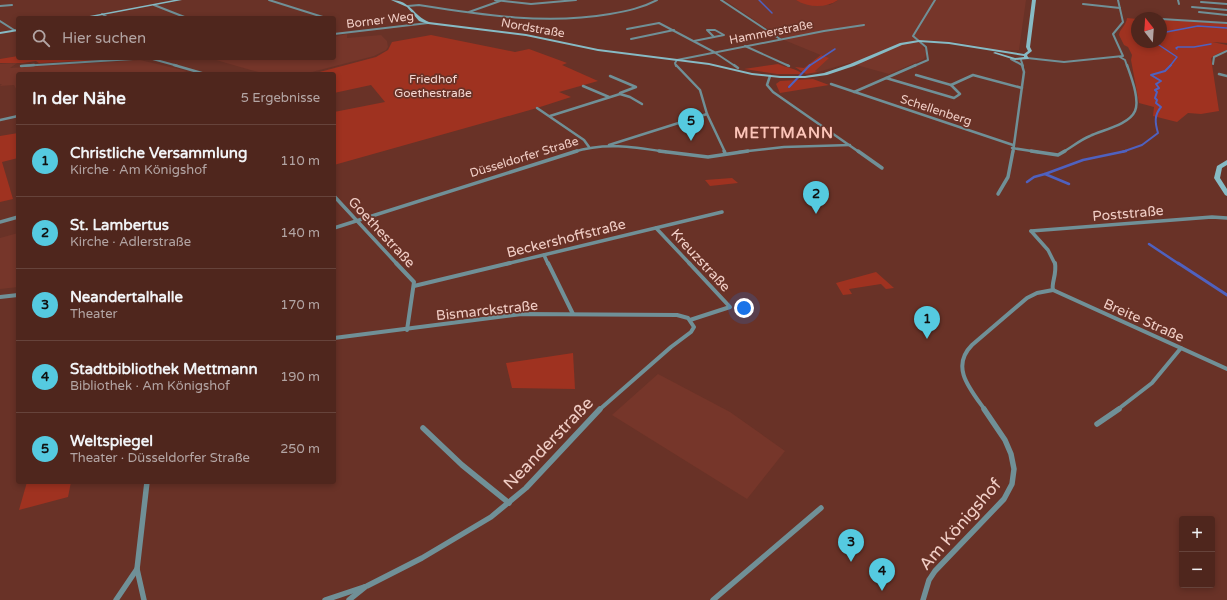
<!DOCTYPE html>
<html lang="de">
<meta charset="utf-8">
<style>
:root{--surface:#4f261d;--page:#552e26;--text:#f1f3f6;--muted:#b3a5a4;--line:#66433b;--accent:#55cae0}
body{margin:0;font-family:"Varela Round",sans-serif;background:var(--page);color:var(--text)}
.controls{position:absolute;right:12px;bottom:12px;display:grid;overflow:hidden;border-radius:4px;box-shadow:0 2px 6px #0003}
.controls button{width:36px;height:36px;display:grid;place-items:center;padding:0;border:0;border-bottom:1px solid var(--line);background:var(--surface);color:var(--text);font:20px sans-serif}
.compass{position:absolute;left:1131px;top:12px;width:36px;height:36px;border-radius:50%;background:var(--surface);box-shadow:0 2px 6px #0003;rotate:343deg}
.you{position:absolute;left:744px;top:308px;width:14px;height:14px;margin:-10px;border:3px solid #fff;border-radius:50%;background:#1a73e8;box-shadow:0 0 0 6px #1a73e833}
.badge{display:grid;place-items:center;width:26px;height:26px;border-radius:50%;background:var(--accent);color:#111;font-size:13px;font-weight:700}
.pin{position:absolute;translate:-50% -33px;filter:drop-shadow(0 1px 2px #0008)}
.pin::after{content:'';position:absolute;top:21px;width:14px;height:12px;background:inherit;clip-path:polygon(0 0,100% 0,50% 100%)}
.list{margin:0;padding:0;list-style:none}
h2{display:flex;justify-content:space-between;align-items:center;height:52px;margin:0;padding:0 16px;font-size:17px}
h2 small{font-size:13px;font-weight:400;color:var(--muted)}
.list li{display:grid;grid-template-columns:26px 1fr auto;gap:12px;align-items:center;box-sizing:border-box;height:72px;padding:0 16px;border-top:1px solid var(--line)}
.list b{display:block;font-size:15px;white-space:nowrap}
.list p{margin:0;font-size:13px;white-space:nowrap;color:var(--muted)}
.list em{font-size:13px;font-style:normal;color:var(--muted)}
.icon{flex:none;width:22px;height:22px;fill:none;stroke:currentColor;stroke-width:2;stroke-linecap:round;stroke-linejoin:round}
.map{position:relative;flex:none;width:1227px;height:600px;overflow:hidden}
.search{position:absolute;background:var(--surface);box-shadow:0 2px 6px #0003;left:16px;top:16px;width:320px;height:44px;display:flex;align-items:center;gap:10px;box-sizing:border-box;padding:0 14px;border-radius:4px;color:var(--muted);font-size:15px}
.panel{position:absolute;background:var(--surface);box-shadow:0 2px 6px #0003;left:16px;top:72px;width:320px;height:412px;border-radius:4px}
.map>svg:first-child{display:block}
.built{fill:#76362a}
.green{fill:#9f3220}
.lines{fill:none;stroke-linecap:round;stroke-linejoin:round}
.stream-far3{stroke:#4f61bf;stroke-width:1.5}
.stream-far2{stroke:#4f61bf;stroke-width:2}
.stream-far1{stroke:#4f61bf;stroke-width:2.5}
.stream{stroke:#4f61bf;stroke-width:3}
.street-far4{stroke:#709097;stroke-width:2}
.street-far3{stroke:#709097;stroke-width:2.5}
.street-far2{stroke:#709097;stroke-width:3.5}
.street-far1{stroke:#709097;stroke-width:4}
.street{stroke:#709097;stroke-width:5.5}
.secondary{fill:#87bbc5;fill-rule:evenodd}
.labels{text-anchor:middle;stroke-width:3.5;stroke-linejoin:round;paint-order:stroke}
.far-street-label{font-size:12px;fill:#f1cec6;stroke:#693227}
.far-park-label{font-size:12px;fill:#f5d6d0;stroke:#693227}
.street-label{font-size:14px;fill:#f1cec6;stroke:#693227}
.far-district-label{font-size:15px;font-weight:bold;letter-spacing:1px;fill:#fcc4b8;stroke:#693227}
.near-street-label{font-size:17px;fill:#f1cec6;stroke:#693227}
</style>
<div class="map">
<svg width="1227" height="600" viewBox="0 0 1227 600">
<rect width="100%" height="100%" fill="#693227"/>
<g class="built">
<polygon points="725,0 796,0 830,5 838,0 1026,0 1019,50 997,50 955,42 925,40 919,41 927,53 924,59 889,74 849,63 818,72 815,71 817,67 828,58 784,40"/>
<polygon points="347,34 347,38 381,35 387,41 388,47 386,50 374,56 304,74 265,74 209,58 334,58 334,37"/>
<polygon points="140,60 187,71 176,74 18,74 18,93 14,85 0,86 2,84 0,84 0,64 17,63 10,68"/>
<polygon points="18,233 18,287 0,289 0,238"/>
<polygon points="658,374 730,412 785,451 747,499 612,415"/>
</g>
<g class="green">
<path d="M796,0H838C826,8 809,8 796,0Z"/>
<path d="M1127,18L1137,19V42H1161V20H1187L1227,24V43L1212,42L1227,45V50L1217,54L1211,58L1219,111L1201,114L1188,113L1177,122L1153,116L1154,107L1139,103L1131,60L1132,55L1128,47L1124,45L1119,35C1120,28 1126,26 1127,18Z"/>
<polygon points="431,35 515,52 529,49 567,63 562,65 598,81 559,92 571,97 537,108 334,165 334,112 385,102 371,85 334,93 334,74 312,74 376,57 388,50 392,42"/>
<polygon points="821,55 829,58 815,71 818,72 806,74 795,67 804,68"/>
<polygon points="18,56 18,58 139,58 39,63 36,61 23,63 0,63 0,59"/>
<path d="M778,64C787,68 795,68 803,74H777L744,69Z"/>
<polygon points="813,79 829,85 780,93 776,84 780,81"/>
<polygon points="18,133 18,158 2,162 13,199 0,202 0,136"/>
<polygon points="732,178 738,183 710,186 705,180"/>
<polygon points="876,272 894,288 886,289 881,284 849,289 852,294 843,295 836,283"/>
<polygon points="573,353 575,389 512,388 506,363"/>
<polygon points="27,482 71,482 68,497 19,510"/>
</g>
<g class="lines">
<g class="stream-far3">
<polyline points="759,0 772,13"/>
<polyline points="1161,33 1198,26 1227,28"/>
<polyline points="1158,42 1159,45 1177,57 1170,66"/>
<polyline points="1177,49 1176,48 1178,47 1194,47 1211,44"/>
<polyline points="809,66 835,49"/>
</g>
<g class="stream-far2">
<polyline points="789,87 810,65"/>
<path d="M1122,152L1142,145L1158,133C1155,123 1154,115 1161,107L1156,103L1157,100L1155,98L1157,92L1155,90L1159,88L1156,84L1161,81L1151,75L1165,71L1171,65"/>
</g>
<g class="stream-far1">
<polyline points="1027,182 1034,177 1045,174"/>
<polyline points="1069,184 1045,174 1083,160 1126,151"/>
<polyline points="1149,244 1179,264"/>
</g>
<polyline class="stream" points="1178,263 1227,295"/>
<g class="street-far4">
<polyline points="269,0 326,18"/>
<polyline points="495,0 531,4 576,0"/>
<polyline points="721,0 780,39"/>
<polyline points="1178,0 1179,4"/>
<polyline points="1201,2 1227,4"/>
<polyline points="1083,4 1120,8"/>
<polyline points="154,5 187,18"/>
<polyline points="0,6 12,5"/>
<path d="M408,6L419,5C483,15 546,25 610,14C627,11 642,8 657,0"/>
<polyline points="1192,7 1227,10"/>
<polyline points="469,12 500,1"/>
<polyline points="1199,12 1227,15"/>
<polyline points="102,14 109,18"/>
<polyline points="1161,19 1227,23"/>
<polyline points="0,21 14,30"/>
<polyline points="627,29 659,23 714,52 735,66"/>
<polygon points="707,30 715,30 724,35 714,37"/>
<polyline points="334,34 428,23"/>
<polyline points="631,39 674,30"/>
<polyline points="694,41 714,37"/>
<polyline points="745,46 789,66"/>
<polyline points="1120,57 1125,60 1127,66"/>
<polyline points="1027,58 1064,62 1123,56 1113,34 1123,22 1118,0"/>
<polyline points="1011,59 1022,65"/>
<polyline points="1021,60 1023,66"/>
<polyline points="1213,64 1214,57 1227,51"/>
<polyline points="21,66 149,58 178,66"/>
<polyline points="676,66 675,63 677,60 824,31 864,25"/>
<polyline points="914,66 928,60 926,47 913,36 935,0"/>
</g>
<g class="street-far3">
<polyline points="174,65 205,74"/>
<polyline points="676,65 700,90 707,114 725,152"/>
<polyline points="734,65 738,68"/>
<polyline points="787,65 789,66"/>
<polyline points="21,66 34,65"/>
<polyline points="1219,74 1227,76"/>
<polyline points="916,75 951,85"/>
<polyline points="610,76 636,87 620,93"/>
<polyline points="770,76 767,85 773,92 859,152"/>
<polyline points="886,78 954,98 960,94 951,85 973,75 1022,88"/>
<polyline points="831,84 1013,145"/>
<polyline points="583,86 609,97"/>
<polyline points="854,92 916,65"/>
<polyline points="537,108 584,140 589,147"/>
<polyline points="550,116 620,94 630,97 642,104"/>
<polyline points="0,120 18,116"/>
<polyline points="609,145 707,114"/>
<polyline points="1012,148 1038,152"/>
<path d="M573,152C605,142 634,147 666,152"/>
<polyline points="739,152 784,147 850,145"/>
<polyline points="1013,152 1024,72 1022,65"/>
<path d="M1063,152C1072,147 1080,140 1090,136C1102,130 1129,125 1135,111C1140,99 1131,77 1127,65"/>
</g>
<g class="street-far2">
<polyline points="659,151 708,157 748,151"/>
<polyline points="724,151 725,153"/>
<polyline points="858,151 882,168"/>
<polyline points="1031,151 1058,155 1065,151"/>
<polyline points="998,194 1008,177 1013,151"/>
<polyline points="334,196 397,264"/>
<polyline points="0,222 18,217"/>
<polyline points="334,228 577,151"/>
<polyline points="656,228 690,264"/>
<polyline points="1031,231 1212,217 1227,218"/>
<polyline points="1031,231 1048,250 1055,264"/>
<polyline points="544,255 548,264"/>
<polyline points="506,264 722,212"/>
</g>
<g class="street-far1">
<polyline points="396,263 414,282 407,330"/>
<polyline points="548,263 573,314"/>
<polyline points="689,263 730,307 690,320"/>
<polyline points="414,286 510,263"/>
<path d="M1053,290C1051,283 1057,275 1055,263"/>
<polyline points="1053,290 1227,369"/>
<polyline points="0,297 18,295"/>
<polyline points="334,338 522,314 677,315 688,318 694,327 691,332 671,347 599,410"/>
<path d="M985,410C970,389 950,367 972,345L1027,298L1037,293L1053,290"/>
<polyline points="1117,410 1152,383 1181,348"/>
</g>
<g class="street">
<polyline points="1097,424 1119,409"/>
<polyline points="423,428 462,465 509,503"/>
<polyline points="116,600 137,569"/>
<polyline points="144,600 137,569 147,482"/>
<polyline points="325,600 367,586 422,558 491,517 526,488 600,409"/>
<polyline points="349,600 365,587"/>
<polyline points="713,600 821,508"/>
<polyline points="923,600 929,580 935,571 1004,499 1012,484 1014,469 1011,454 1005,440 984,409"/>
</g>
<g class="secondary">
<polygon points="174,0 182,0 87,18 79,18"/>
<path d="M391,0C411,0 413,16 429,22L526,34L598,49L709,63L752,73L780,76H805L824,73L850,64L900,43L919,40L949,42L1024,54L1028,51L1026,47L1032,0H1036L1030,47L1032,51L1027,55L1029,59L1015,60L993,53L995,52L1015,58L1024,57V56L949,44L919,42L902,45L854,66L827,75L805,78H780L752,75L709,65L598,51L526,36L428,24L419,21L407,7Z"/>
<polygon points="18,29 18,31 0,34 0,32"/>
<polygon points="1227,160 1227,165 1222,168 1220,178 1227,189 1227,196 1225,195 1214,178 1217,166"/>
</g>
</g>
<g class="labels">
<g class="far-street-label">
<text transform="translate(380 20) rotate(-7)" y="4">Borner Weg</text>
<text transform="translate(533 28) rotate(10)" y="4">Nordstraße</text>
<text transform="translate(771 32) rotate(-11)" y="4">Hammerstraße</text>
<text transform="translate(936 110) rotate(18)" y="4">Schellenberg</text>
<text transform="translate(524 157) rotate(-17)" y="4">Düsseldorfer Straße</text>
</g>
<g class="far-park-label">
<text x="433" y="83">Friedhof<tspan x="433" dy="14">Goethestraße</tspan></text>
</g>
<g class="street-label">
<text transform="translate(1128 213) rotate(-5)" y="5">Poststraße</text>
<text transform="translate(382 232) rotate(47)" y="5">Goethestraße</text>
<text transform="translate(566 238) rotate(-14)" y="5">Beckershoffstraße</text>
<text transform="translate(701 260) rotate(47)" y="5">Kreuzstraße</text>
<text transform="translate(487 310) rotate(-6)" y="5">Bismarckstraße</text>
<text transform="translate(1144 320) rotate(24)" y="5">Breite Straße</text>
</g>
<g class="far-district-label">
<text x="784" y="138">METTMANN</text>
</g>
<g class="near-street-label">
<text transform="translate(548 443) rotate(-46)" y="6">Neanderstraße</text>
<text transform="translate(960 524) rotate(-49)" y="6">Am Königshof</text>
</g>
</g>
</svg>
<div class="controls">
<button>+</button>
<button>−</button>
</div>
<svg class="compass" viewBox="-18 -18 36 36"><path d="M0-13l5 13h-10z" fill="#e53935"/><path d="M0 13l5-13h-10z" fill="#b3a5a4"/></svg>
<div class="you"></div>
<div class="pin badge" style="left:927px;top:339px">1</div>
<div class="pin badge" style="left:816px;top:214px">2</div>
<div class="pin badge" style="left:851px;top:562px">3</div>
<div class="pin badge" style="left:882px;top:591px">4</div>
<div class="pin badge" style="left:691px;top:141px">5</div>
<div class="search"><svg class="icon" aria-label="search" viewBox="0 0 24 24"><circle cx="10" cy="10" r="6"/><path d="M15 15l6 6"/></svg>Hier suchen</div>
<section class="panel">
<h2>In der Nähe<small>5 Ergebnisse</small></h2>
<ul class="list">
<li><span class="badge">1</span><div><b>Christliche Versammlung</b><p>Kirche · Am Königshof</p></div><em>110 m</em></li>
<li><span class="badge">2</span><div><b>St. Lambertus</b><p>Kirche · Adlerstraße</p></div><em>140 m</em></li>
<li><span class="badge">3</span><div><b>Neandertalhalle</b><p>Theater</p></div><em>170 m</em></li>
<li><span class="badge">4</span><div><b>Stadtbibliothek Mettmann</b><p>Bibliothek · Am Königshof</p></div><em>190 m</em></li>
<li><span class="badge">5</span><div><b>Weltspiegel</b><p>Theater · Düsseldorfer Straße</p></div><em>250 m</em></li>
</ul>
</section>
</div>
